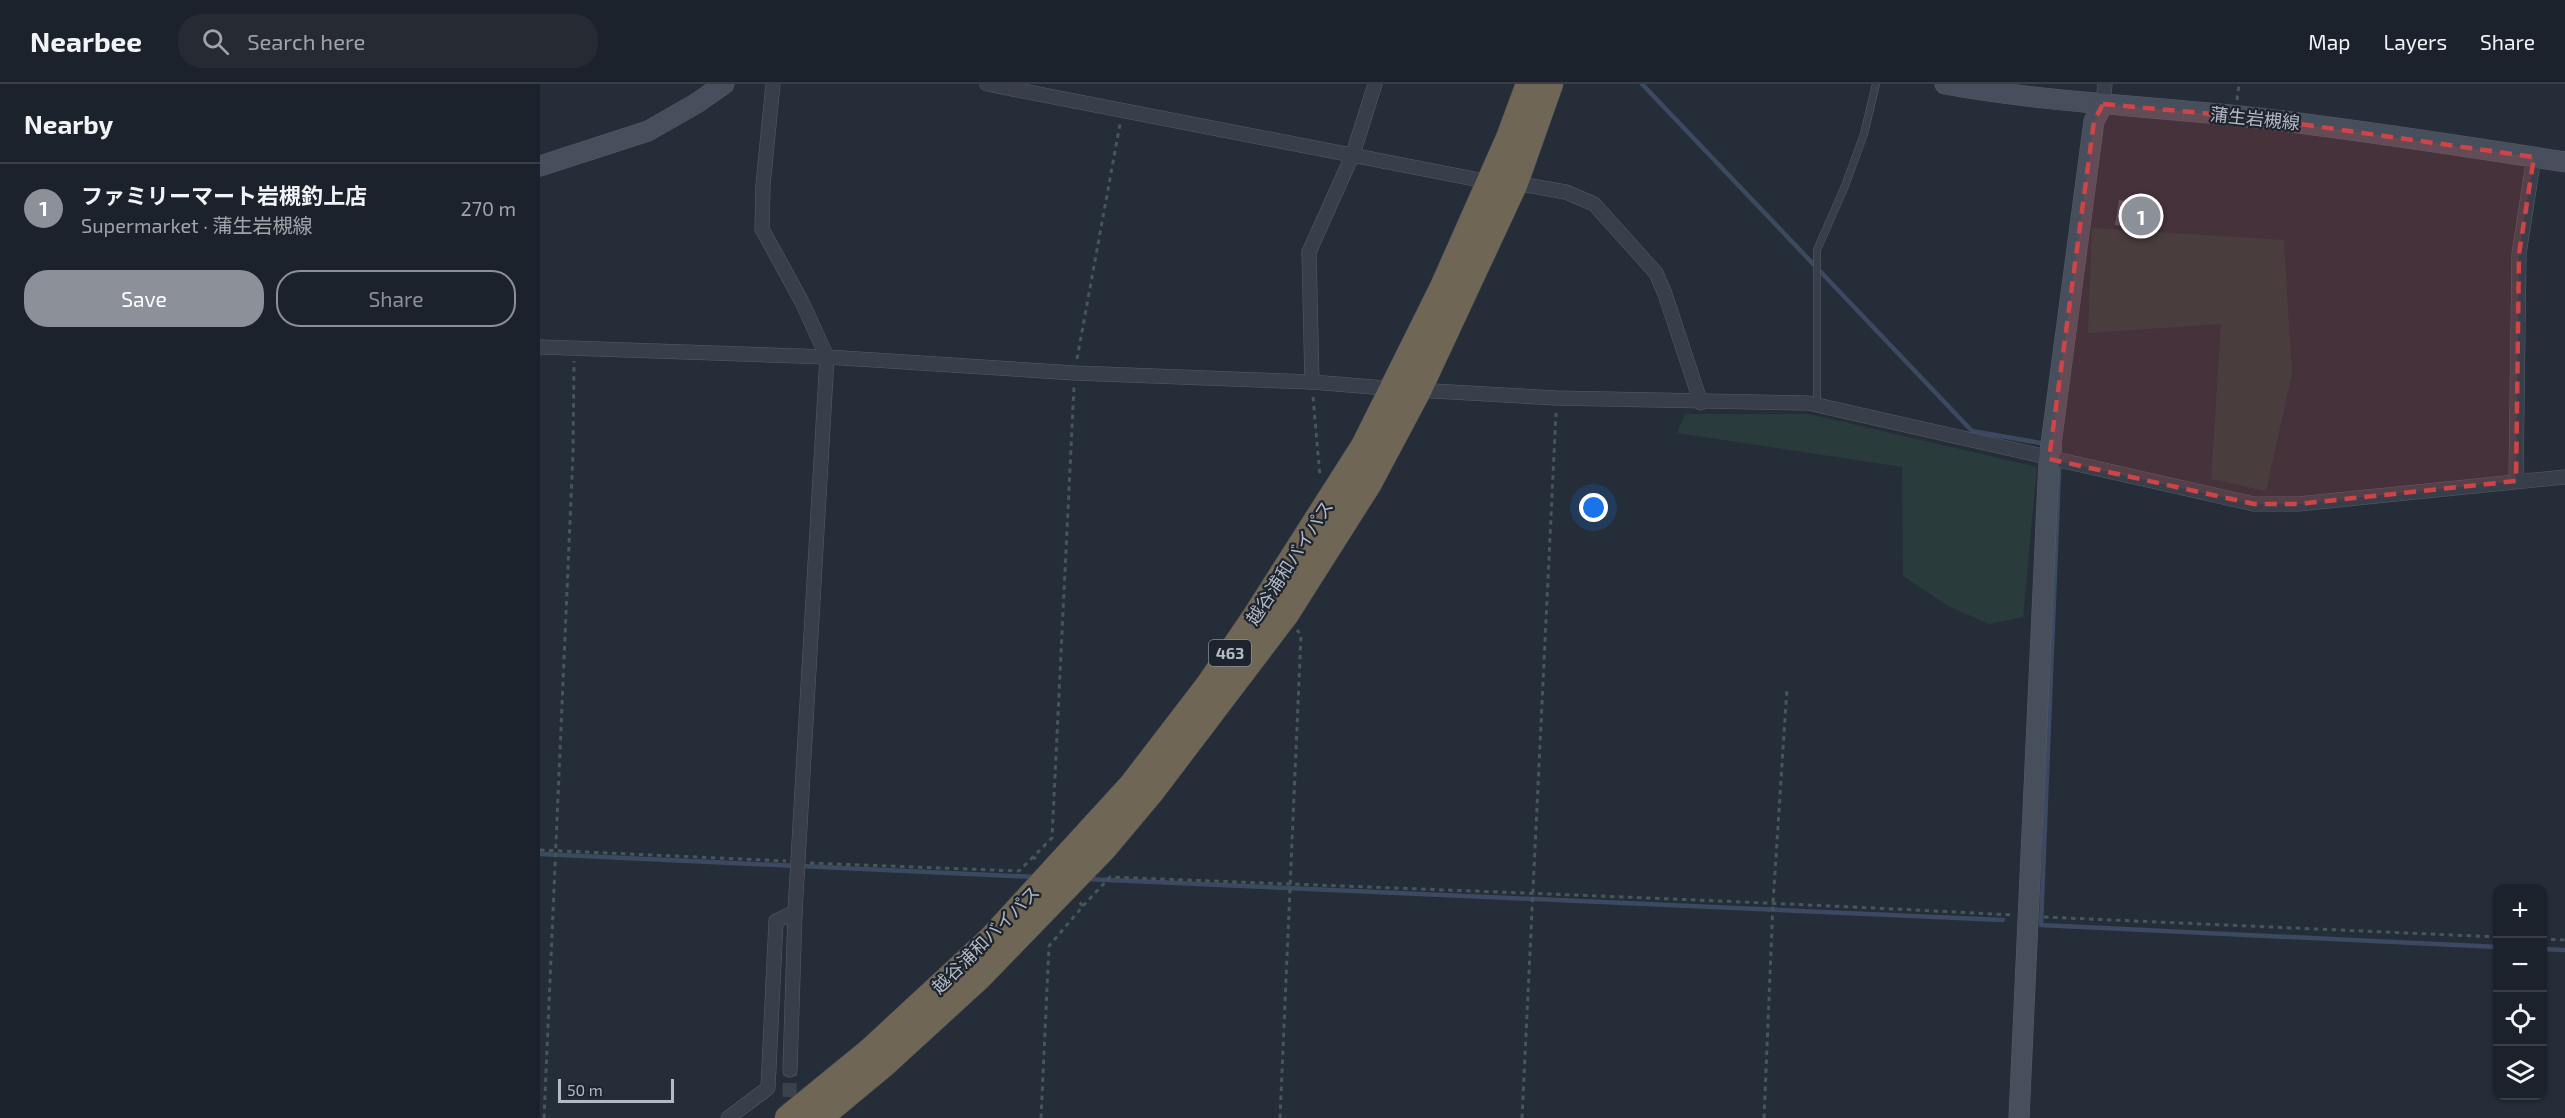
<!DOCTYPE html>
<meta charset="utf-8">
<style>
:root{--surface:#1c222b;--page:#252a33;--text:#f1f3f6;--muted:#a0a4a9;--line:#3a3f47;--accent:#8c9099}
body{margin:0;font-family:"Exo 2","Noto Sans JP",sans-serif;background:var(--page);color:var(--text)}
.controls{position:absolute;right:18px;bottom:18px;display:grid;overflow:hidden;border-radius:12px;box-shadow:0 2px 4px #0004}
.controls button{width:54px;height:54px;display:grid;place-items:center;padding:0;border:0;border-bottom:2px solid var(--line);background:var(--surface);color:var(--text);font:30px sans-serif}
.scale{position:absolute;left:18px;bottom:15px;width:116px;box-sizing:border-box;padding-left:6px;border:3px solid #b4bac5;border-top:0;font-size:16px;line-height:21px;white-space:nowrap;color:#b4bac5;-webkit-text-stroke:4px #1e242e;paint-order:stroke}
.you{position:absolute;left:1054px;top:424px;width:21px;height:21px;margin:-15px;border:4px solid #fff;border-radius:50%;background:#1a73e8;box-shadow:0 0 0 9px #1a73e833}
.badge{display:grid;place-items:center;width:39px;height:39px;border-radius:50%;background:var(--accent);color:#fff;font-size:20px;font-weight:700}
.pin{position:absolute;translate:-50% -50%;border:3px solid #fff;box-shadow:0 2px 6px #0006}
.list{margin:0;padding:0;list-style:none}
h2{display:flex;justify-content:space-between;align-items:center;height:78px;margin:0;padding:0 24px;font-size:26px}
h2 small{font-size:20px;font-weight:400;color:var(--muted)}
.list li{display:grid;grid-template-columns:39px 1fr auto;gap:18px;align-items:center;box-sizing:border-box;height:90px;padding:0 24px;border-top:2px solid var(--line)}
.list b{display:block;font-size:22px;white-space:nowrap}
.list p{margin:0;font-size:20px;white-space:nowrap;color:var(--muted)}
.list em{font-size:20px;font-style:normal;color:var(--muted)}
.actions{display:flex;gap:12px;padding:18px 24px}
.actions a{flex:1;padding:14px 0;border:2px solid var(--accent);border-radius:24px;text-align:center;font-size:21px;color:var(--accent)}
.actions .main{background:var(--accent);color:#fff}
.icon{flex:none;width:33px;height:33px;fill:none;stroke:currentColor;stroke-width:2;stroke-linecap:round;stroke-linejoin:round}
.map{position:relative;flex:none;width:2025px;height:1034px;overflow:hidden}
header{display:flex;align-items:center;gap:36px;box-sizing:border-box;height:84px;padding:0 30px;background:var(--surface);border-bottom:2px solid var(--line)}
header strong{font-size:28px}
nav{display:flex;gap:33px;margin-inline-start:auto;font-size:21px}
.search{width:420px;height:54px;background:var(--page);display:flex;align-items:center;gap:15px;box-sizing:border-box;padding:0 21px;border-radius:24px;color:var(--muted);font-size:22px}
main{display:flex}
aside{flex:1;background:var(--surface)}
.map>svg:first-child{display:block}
.green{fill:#2a3b3c}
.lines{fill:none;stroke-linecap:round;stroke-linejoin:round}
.stream{stroke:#3c4a61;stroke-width:4.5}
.building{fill:#4e5765}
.street-tunnel{stroke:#3a424e;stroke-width:14;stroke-dasharray:14 7;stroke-linecap:butt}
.lane-casing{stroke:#575d67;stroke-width:8}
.street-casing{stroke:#575d67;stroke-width:15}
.secondary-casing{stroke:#575d67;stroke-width:21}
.highway-casing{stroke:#444a54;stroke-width:27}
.path{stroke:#475659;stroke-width:3;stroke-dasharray:4.5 4.5;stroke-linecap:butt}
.lane{stroke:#383f4a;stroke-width:7}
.street{stroke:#383f4a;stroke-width:14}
.secondary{stroke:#474e5c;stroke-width:20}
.highway{stroke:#6f6656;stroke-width:26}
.marked{fill:#cf4547;fill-opacity:0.2;stroke:#cf4547;stroke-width:4.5;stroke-dasharray:12 8;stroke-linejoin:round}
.labels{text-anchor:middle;stroke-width:4.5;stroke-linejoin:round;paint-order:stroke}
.shield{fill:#1e242e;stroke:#878d98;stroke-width:1.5}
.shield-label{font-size:16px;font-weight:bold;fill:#b4bac5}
.street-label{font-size:18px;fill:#b4bac5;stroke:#1e242e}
</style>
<header>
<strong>Nearbee</strong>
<div class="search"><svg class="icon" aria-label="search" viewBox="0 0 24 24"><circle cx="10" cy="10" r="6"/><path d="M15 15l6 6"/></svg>Search here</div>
<nav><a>Map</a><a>Layers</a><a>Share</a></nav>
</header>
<main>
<aside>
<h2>Nearby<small></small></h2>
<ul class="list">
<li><span class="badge">1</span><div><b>ファミリーマート岩槻釣上店</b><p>Supermarket · 蒲生岩槻線</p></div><em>270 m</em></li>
</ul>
<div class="actions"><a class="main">Save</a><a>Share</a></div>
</aside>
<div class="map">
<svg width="2025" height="1034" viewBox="0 0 2025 1034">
<rect width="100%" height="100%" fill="#252d39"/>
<g class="green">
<polygon points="1552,144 1744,156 1752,290 1726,407 1671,395 1681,240 1548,249"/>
<polygon points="1145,330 1269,330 1497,383 1483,533 1449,540 1408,522 1363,492 1362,383 1137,349"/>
</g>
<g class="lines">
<g class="stream">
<polyline points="1102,0 1432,347 1506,360"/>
<polyline points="1517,362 1520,363 1501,841 1958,863"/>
<polyline points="0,770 496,793"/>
<polyline points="546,795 1463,836"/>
<polyline points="2002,865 2025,866"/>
</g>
</g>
<polygon class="building" points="1579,116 1622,122 1619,146 1575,141"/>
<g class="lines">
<polyline class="street-tunnel" points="249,1034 250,986"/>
<defs>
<polyline id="lane" points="1277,322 1277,166 1305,102 1324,50 1336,0"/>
<g id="street">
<polyline points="233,0 223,101 222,145 262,218 287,273 255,828 250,986"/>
<polyline points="447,0 950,98"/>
<polyline points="1563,20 1565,0"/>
<polyline points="975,99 1026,108 1054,120 1116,189 1125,210 1161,319"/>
<polyline points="0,263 287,273 535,289 772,298 857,305"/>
<polyline points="772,298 769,168 813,70 835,0"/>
<polyline points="876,306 1016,314 1268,319 1714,420 1758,420 2025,393"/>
<polyline points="1976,397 1979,170 1994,73"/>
<polyline points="188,1034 228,1004 236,837 255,828"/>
</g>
<g id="secondary">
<path d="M1405,0C1508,19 1613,22 1718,34C1821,46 1923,62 2025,78"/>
<polyline points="0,82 108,47 157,19 184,0"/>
<polyline points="1479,1034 1509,375 1554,37 1563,20"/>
</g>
<g id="highway">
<polyline points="248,1034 330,967 451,855 592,701 668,602 715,533 824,362 903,203 969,54 989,0"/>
<polyline points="279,1034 344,980 438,894 564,764 611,708 746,530 829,399 878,307 975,99 1010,0"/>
</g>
</defs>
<use href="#lane" class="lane-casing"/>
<use href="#street" class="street-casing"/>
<use href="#secondary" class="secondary-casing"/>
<use href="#highway" class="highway-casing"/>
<g class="path">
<polyline points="1697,16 1699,0"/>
<polyline points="537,275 580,40"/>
<polyline points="773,313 780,393"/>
<polyline points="0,766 246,777"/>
<polyline points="496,775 493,773 512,754 534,302"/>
<polyline points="270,779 479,787 493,773"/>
<path d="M543,822L570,793C871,805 1172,815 1473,831"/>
<polyline points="1504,833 1958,853"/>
<polyline points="2002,855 2025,856"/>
<polyline points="4,1034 33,369 34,277"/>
<polyline points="501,1034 509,862 543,822 538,817"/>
<polyline points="740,1034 761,551 757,546"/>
<polyline points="982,1034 1016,329"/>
<polyline points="1224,1034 1233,819 1247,604"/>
</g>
<use href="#lane" class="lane"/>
<use href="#street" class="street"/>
<use href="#secondary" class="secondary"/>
<use href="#highway" class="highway"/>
</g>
<path class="marked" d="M1563,20L1717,34L1994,73L1979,170L1976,397L1758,420H1714L1509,375L1554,37Z"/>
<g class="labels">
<rect class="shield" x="669" y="556" width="42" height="26" rx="4.5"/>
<g class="shield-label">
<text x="690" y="575">463</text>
</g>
<g class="street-label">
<text transform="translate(1715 35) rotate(6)" y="6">蒲生岩槻線</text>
<text transform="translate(750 479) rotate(-57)" y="6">越谷浦和バイパス</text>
<text transform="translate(446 856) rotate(-45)" y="6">越谷浦和バイパス</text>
</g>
</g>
</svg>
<div class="controls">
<button>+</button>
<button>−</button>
<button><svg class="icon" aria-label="locate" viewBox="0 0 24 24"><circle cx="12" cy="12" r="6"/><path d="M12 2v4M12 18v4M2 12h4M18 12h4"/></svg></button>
<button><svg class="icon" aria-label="layers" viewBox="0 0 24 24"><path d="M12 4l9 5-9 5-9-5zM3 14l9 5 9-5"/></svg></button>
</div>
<div class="scale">50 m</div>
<div class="you"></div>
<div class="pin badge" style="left:1601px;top:132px">1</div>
</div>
</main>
